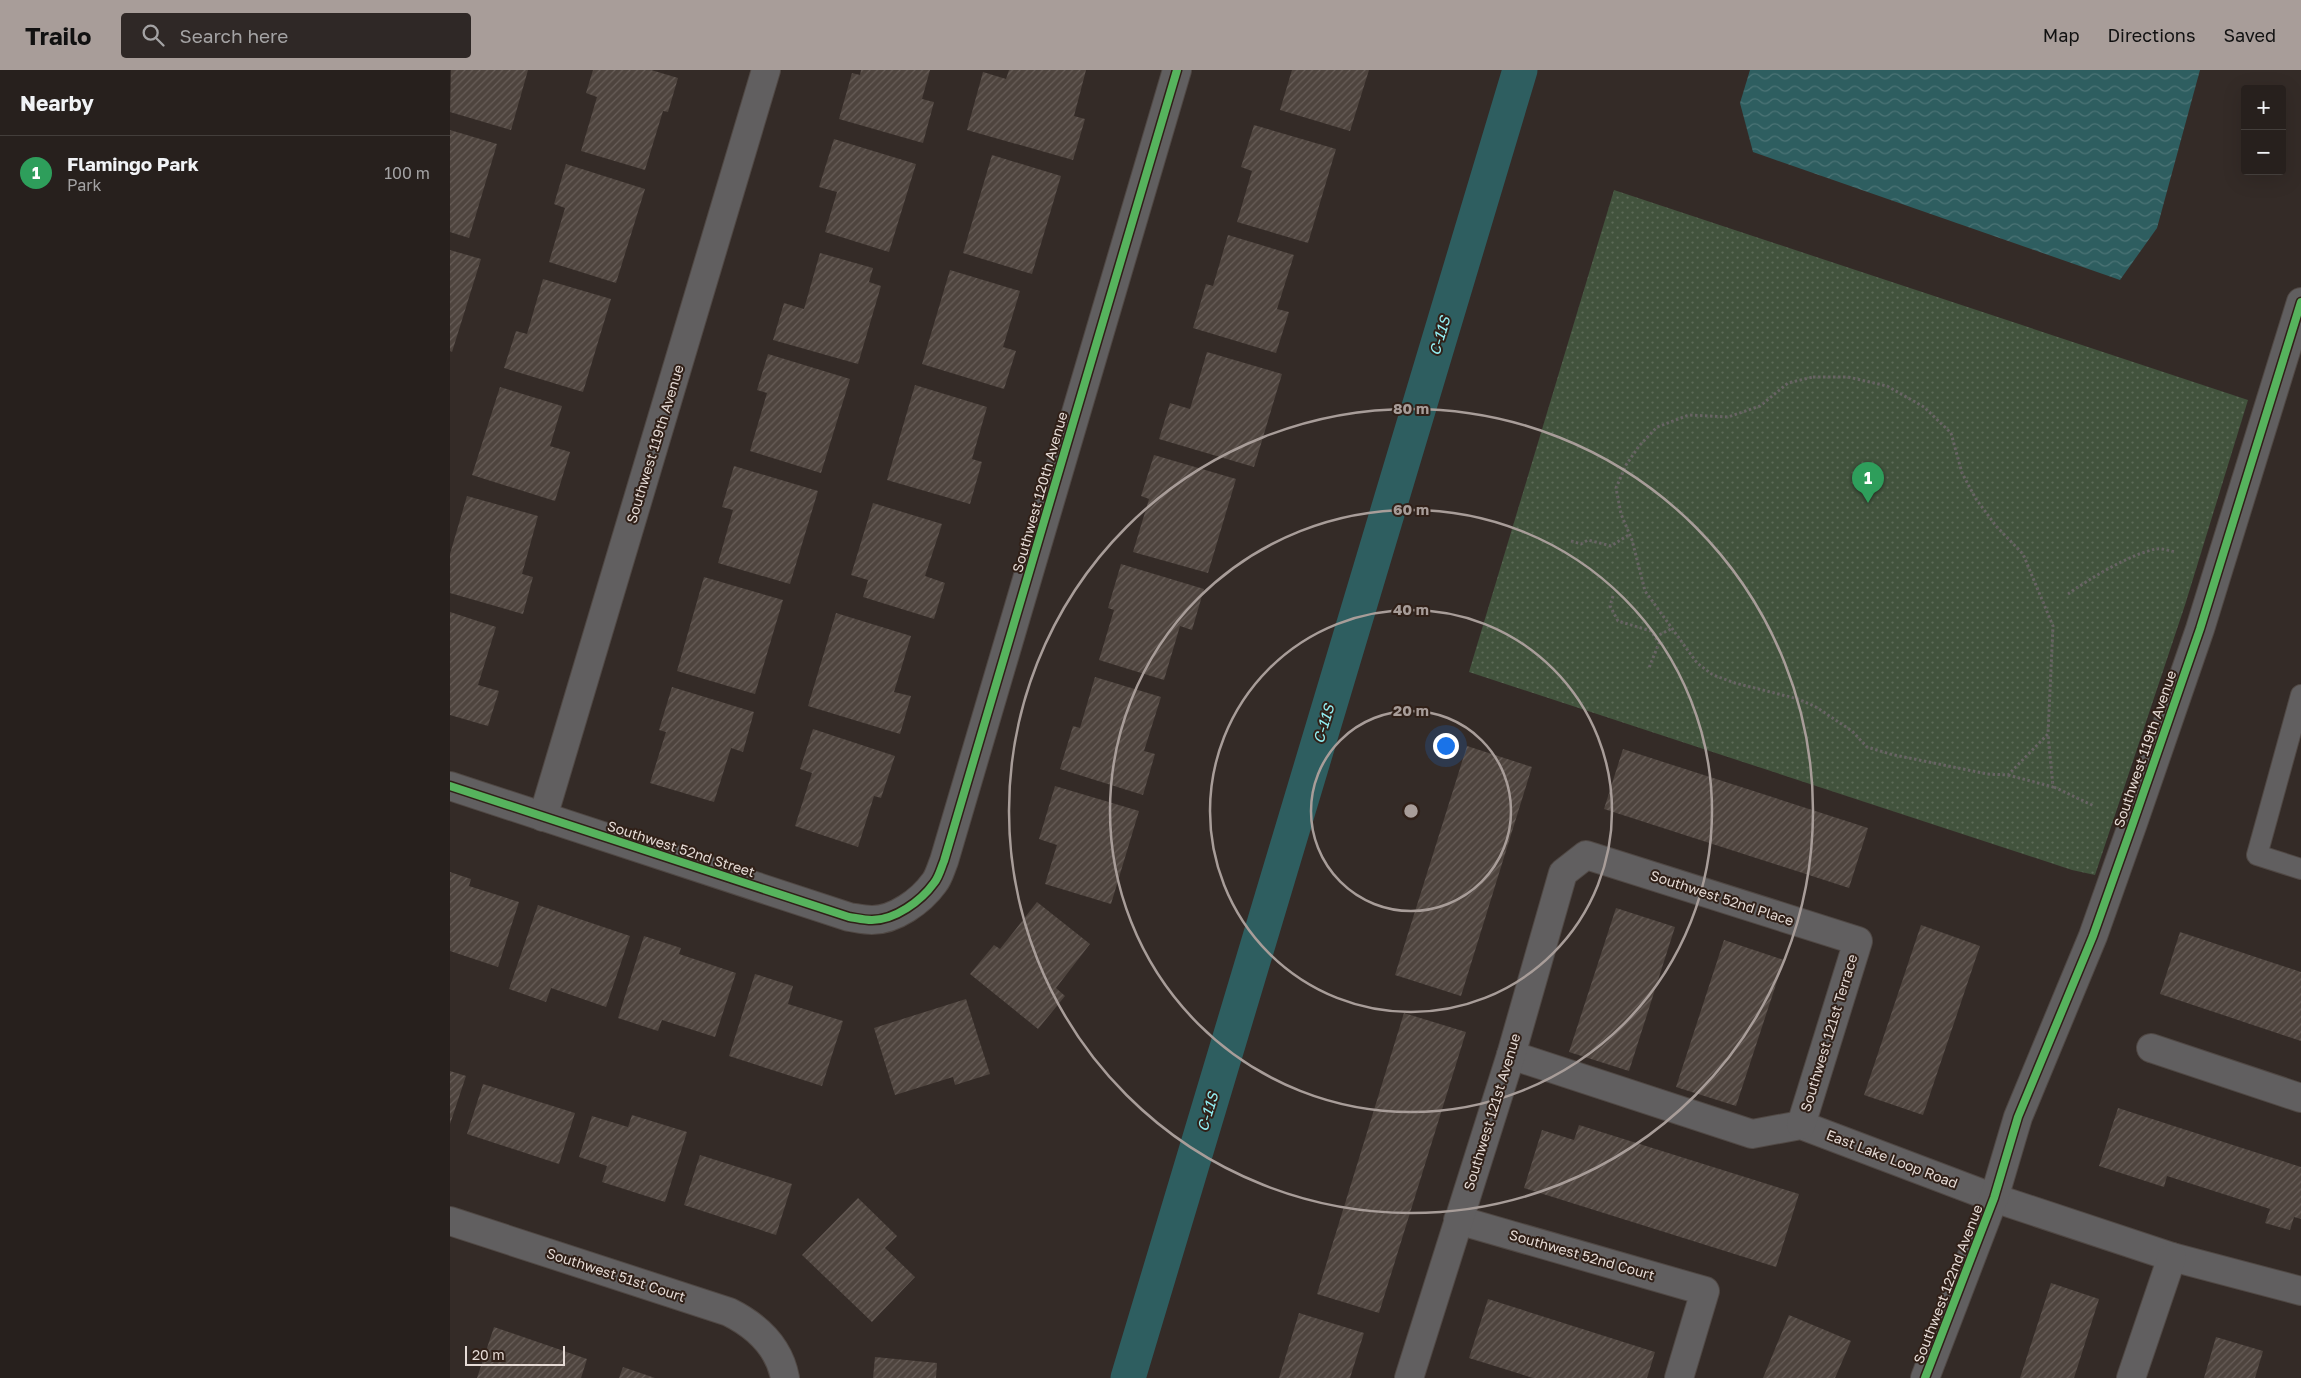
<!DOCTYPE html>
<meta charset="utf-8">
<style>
:root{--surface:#27201d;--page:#2f2826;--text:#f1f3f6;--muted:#a4a3a4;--line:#433e3b;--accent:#a89d99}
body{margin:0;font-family:"Golos Text",sans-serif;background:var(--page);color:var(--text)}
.controls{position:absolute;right:15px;top:15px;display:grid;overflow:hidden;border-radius:5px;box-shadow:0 5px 20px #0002}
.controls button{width:45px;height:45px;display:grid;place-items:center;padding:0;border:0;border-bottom:1px solid var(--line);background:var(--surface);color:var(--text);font:25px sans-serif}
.scale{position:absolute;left:15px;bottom:12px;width:100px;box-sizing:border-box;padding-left:5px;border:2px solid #e6dbd6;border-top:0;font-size:14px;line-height:18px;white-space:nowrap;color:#e6dbd6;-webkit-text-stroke:4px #302018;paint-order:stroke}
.you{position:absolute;left:995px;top:675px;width:18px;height:18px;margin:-12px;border:4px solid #fff;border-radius:50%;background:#1a73e8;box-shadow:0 0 0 8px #1a73e833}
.badge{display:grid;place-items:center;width:32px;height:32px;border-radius:50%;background:var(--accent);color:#fff;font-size:16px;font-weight:700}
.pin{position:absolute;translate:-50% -41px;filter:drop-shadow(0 1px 2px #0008)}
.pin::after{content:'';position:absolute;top:26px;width:18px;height:15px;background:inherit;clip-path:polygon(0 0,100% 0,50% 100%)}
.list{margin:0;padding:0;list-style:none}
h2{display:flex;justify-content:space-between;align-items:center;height:65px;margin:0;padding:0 20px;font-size:21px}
h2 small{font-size:16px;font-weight:400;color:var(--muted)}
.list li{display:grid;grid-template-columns:32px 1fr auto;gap:15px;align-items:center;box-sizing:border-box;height:75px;padding:0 20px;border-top:1px solid var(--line)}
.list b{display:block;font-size:19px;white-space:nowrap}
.list p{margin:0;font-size:16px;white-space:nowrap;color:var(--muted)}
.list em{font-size:16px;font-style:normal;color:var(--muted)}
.icon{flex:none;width:28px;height:28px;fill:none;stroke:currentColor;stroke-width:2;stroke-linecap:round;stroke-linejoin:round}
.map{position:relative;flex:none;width:1851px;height:1308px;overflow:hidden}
header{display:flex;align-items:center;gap:30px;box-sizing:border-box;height:70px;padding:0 25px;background:var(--accent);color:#111}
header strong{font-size:24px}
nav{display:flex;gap:28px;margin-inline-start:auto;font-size:18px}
.search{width:350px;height:45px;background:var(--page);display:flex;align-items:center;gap:12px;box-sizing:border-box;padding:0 18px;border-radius:5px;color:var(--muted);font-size:19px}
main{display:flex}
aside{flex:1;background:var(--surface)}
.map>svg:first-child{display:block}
.park{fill:url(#park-dots)}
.water{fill:url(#water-waves)}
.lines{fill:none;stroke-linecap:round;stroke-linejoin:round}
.canal{stroke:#2e5e60;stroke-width:35}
.building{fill:url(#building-hatch)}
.lane-casing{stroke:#504844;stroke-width:22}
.street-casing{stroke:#504844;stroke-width:30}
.path{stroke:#676363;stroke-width:3;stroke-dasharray:2.5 2.5;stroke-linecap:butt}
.lane{stroke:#615f60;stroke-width:20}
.street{stroke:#615f60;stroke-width:28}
.cycleway-casing{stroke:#302018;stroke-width:11}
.cycleway{stroke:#56b35d;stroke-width:8}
.ring{fill:none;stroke:#a89d99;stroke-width:2.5}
.labels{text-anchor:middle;stroke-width:4;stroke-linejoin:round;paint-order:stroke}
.street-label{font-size:14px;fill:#e6dbd6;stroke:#302018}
.water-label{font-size:15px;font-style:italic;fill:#93eef2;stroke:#302018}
.centre{fill:#a89d99;stroke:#302018;stroke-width:2.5}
.ring-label{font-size:15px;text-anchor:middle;font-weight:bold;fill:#a89d99;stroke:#302018;stroke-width:4;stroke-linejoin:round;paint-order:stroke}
</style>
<header>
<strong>Trailo</strong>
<div class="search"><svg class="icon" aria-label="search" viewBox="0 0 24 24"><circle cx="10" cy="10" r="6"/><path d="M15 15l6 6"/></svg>Search here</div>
<nav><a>Map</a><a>Directions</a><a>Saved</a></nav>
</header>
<main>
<aside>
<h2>Nearby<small></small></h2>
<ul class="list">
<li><span class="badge" style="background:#2e9e5b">1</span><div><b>Flamingo Park</b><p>Park</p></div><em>100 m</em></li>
</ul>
</aside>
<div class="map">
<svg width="1851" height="1308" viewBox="0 0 1851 1308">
<defs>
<pattern id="park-dots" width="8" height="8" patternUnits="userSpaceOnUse" patternTransform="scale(1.25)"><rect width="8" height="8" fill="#42533d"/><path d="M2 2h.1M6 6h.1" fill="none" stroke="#5d6b58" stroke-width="1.8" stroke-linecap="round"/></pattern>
<pattern id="water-waves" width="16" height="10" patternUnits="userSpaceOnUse" patternTransform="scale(1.25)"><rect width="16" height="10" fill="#2e5e60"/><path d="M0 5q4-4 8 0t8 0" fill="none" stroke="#4c7476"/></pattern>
<pattern id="building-hatch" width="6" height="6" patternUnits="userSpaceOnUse" patternTransform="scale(1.25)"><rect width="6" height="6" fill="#4e443e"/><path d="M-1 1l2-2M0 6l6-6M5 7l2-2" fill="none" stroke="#685e59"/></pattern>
</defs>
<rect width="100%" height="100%" fill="#342b27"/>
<polygon class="park" points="1164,120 1798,330 1735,535 1645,805 1622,800 1019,602"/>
<polygon class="water" points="1300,0 1750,0 1707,158 1670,210 1303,82 1290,33"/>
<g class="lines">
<polyline class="canal" points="678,1308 1070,0"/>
</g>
<g class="building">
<polygon points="1,0 78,0 61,60 0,42"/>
<polygon points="143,0 201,0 228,8 218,42 213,41 195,100 131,81 147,27 136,23"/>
<polygon points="411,0 480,0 472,29 484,32 473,73 389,49 402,3 410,5"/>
<polygon points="559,0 636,0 624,46 635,49 623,90 517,60 533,2 556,9"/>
<polygon points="842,0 919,0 900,61 830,40"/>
<polygon points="804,55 886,79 858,173 787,152 802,101 791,97"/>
<polygon points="0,60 47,74 19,168 0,162"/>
<polygon points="384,69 466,94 439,182 375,162 387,122 369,117"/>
<polygon points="542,85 611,106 582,204 513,183"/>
<polygon points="116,94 195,119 166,213 99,192 115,138 104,134"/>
<polygon points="778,165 844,185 827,239 839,242 826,283 743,258 756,214 763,216"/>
<polygon points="0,180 31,189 2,282 0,281"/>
<polygon points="370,183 423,198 419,212 431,216 408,294 323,270 334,233 354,239"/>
<polygon points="500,200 570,221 553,277 566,281 554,319 472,294"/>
<polygon points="93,209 161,229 133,322 54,298 66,261 77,264"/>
<polygon points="757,282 832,304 804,397 709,369 720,333 740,339"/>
<polygon points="318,284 400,309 371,403 300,381 317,323 307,320"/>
<polygon points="465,315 537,337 522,389 532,392 520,434 437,410"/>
<polygon points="50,317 112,336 100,376 120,382 105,431 22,405"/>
<polygon points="704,385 786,409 758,503 683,482 699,429 691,426"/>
<polygon points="284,396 368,421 340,514 268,493 283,440 272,437"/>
<polygon points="17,426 88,446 72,504 83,507 73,544 0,523 0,484"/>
<polygon points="423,433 492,454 475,506 495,513 484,549 413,527 418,510 401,505"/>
<polygon points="671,494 754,519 742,560 730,556 714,610 649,590 664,540 658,538"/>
<polygon points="254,507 333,530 305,624 227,601"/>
<polygon points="0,542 46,557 28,615 49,621 38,656 0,645"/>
<polygon points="386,543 461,566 444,622 461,626 450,664 358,636"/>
<polygon points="645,607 711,627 694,681 705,684 693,725 610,699 623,656 630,658"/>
<polygon points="222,617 304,642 293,682 281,678 264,732 200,713 216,662 209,660"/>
<polygon points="363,659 445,686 431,728 424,726 408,777 345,756 362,703 350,699"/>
<polygon points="1017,676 1082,697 1011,926 945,905"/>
<polygon points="1173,679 1418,758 1399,818 1154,739"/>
<polygon points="605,716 689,741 661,834 595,814 607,775 589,769"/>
<polygon points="0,802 21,809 19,816 69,832 48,897 0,881"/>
<polygon points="587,832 640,874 606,918 615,926 588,959 520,904 544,875 550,879"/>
<polygon points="88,835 180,866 156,937 101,918 96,932 59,919"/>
<polygon points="1166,838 1225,857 1179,1001 1119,982"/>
<polygon points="1471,855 1530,876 1473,1045 1414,1025"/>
<polygon points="1730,862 1851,902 1851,971 1710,924"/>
<polygon points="194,866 231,878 229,884 286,903 265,967 212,950 208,961 168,948"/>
<polygon points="1274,870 1334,890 1286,1036 1226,1017"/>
<polygon points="305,904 343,916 338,934 393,951 372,1016 279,986"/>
<polygon points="516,929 540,1004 505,1015 503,1007 445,1025 424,958"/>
<polygon points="954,943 1016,962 929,1243 867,1224"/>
<polygon points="0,1001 16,1006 0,1054"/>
<polygon points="33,1014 125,1043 109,1094 17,1064"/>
<polygon points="1668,1038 1851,1097 1851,1149 1844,1147 1840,1160 1815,1153 1820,1139 1717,1106 1714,1117 1649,1096"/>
<polygon points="182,1045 237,1062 215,1132 152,1112 157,1096 129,1087 142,1046 178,1057"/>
<polygon points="1129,1055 1349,1124 1326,1197 1074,1118 1092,1060 1124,1070"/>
<polygon points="250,1085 342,1114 326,1165 234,1135"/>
<polygon points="408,1128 447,1166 435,1178 465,1207 422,1252 352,1185"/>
<polygon points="1601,1213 1649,1229 1624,1308 1570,1308"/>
<polygon points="1038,1229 1205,1282 1197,1308 1083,1308 1019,1288"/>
<polygon points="849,1243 914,1263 900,1308 829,1308"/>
<polygon points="1339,1245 1401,1271 1385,1308 1313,1308"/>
<polygon points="44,1257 137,1289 131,1308 27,1308"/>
<polygon points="1766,1267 1813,1281 1805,1308 1754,1308"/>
<polygon points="425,1287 487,1293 486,1308 423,1308"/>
<polygon points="173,1297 205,1308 169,1308"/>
</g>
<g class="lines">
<defs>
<polyline id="lane" points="1851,625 1807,785 1851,799"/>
<g id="street">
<path d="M0,716L399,847C406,848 414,850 422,850C445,850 471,831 484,813C489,807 491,798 494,791L727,0"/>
<polyline points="93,747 316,0"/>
<polyline points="1701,978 1851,1028"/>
<polyline points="1061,985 1302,1064 1351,1055 1544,1128 1722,1187 1851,1221"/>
<polyline points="1008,1150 1255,1221 1229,1308"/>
<path d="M0,1151L279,1242C307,1256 329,1276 335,1308"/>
<polyline points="959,1308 1061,985 1113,803 1136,785 1408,871 1351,1055"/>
<polyline points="1475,1308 1544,1128 1568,1047 1643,866 1683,753 1750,559 1851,232"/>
<polyline points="1681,1308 1722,1187"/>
</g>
</defs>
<use href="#lane" class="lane-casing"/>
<use href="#street" class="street-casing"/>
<g class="path">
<polygon points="1363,307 1398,307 1437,316 1474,337 1501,363 1512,403 1526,429 1546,456 1573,484 1603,556 1598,664 1558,705 1537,704 1440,684 1417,677 1402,661 1366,637 1348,629 1285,613 1263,605 1247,593 1195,521 1182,470 1171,444 1166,418 1176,395 1189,376 1207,357 1239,345 1278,347 1310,336 1338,313"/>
<polyline points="1121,471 1131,474 1138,470 1161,476 1180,464"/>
<path d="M1618,524C1639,509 1680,484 1706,479C1712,478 1720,481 1725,482"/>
<polyline points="1163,526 1160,536 1168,551 1201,561 1209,573 1199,598"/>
<polyline points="1205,567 1223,558"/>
<polyline points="1558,705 1603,717 1598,664"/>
<polyline points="1604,717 1644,736"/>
</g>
<use href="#lane" class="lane"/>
<use href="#street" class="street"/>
<defs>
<g id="cycleway">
<path d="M0,716L399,847C406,848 414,850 422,850C445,850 471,831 484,813C489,807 491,798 494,791L727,0"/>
<polyline points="1475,1308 1544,1128 1568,1047 1643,866 1683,753 1750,559 1851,232"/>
</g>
</defs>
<use href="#cycleway" class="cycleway-casing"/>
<use href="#cycleway" class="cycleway"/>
</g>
<g class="ring">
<circle cx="961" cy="741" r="100"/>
<circle cx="961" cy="741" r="201"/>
<circle cx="961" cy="741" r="301"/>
<circle cx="961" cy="741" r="402"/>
</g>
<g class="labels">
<g class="street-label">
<text transform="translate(205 374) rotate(-73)" y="5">Southwest 119th Avenue</text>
<text transform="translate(590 422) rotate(-74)" y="5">Southwest 120th Avenue</text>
<text transform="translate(1695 679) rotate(-71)" y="5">Southwest 119th Avenue</text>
<text transform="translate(231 779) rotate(18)" y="5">Southwest 52nd Street</text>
<text transform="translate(1272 828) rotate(18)" y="5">Southwest 52nd Place</text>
<text transform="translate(1379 963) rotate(-73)" y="5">Southwest 121st Terrace</text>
<text transform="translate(1042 1042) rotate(-73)" y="5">Southwest 121st Avenue</text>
<text transform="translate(1442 1089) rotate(21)" y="5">East Lake Loop Road</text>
<text transform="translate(1132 1185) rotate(16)" y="5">Southwest 52nd Court</text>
<text transform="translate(166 1205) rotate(18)" y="5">Southwest 51st Court</text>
<text transform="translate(1498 1214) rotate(-69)" y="5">Southwest 122nd Avenue</text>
</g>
<g class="water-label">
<text transform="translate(990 266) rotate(-73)" y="5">C-11S</text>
<text transform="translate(874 654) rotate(-73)" y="5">C-11S</text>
<text transform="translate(758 1042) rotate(-73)" y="5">C-11S</text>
</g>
</g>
<circle cx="961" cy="741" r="8" class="centre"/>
<g class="ring-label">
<text x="961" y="344">80 m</text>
<text x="961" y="445">60 m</text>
<text x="961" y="545">40 m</text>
<text x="961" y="646">20 m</text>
</g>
</svg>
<div class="controls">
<button>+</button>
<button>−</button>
</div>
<div class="scale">20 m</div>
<div class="you"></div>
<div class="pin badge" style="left:1418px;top:433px;background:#2e9e5b">1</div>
</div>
</main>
